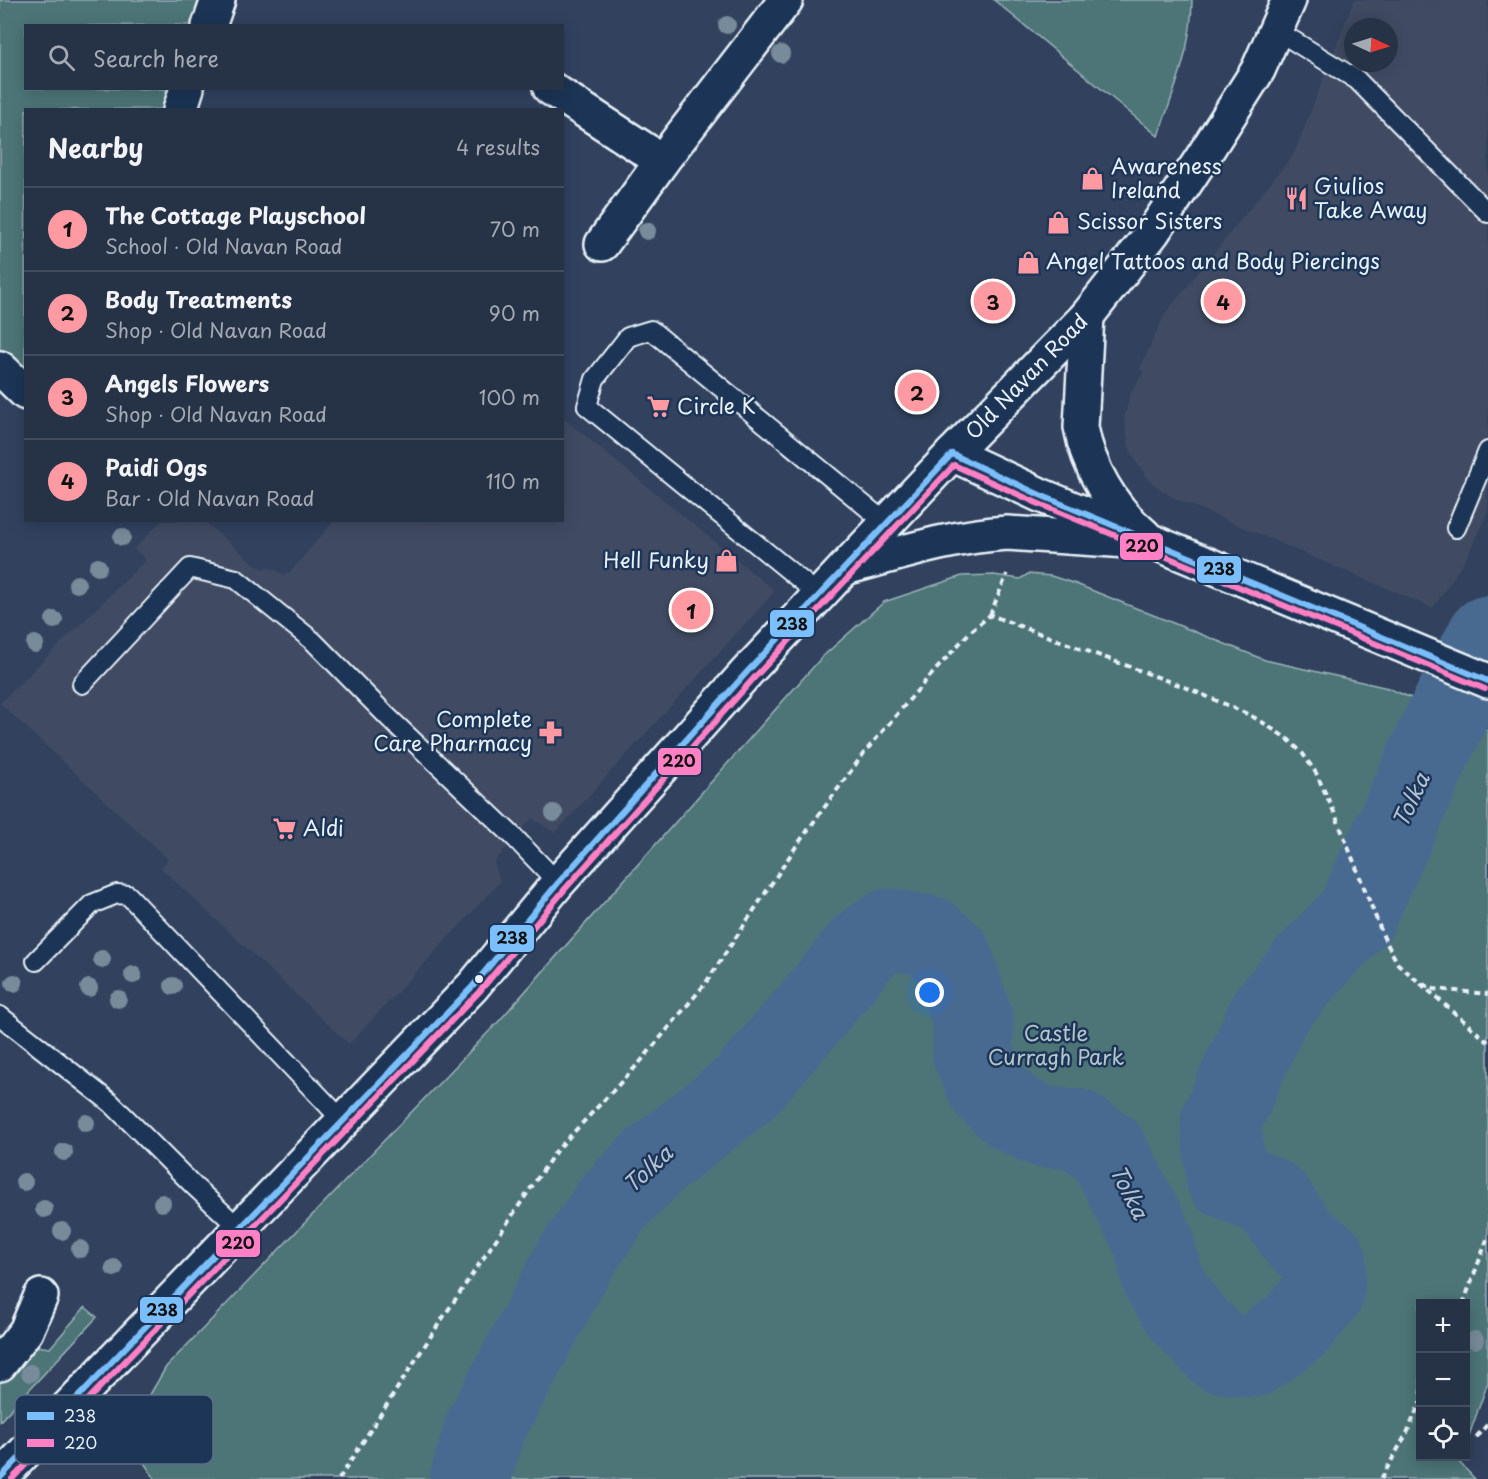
<!DOCTYPE html>
<meta charset="utf-8">
<style>
:root{--surface:#263246;--page:#323e51;--text:#f1f3f6;--muted:#a4aab3;--line:#424d5f;--accent:#ff9aa2}
body{margin:0;font-family:"Playpen Sans",sans-serif;background:var(--page);color:var(--text)}
.controls{position:absolute;right:18px;bottom:18px;display:grid;overflow:hidden;border-radius:0px;box-shadow:0 3px 15px #0003}
.controls button{width:54px;height:54px;display:grid;place-items:center;padding:0;border:0;border-bottom:2px solid var(--line);background:var(--surface);color:var(--text);font:30px sans-serif}
.compass{position:absolute;left:1344px;top:18px;width:54px;height:54px;border-radius:50%;background:var(--surface);box-shadow:0 3px 15px #0003;rotate:94deg}
.you{position:absolute;left:930px;top:993px;width:21px;height:21px;margin:-15px;border:4px solid #fff;border-radius:50%;background:#1a73e8;box-shadow:0 0 0 9px #1a73e833}
.badge{display:grid;place-items:center;width:39px;height:39px;border-radius:50%;background:var(--accent);color:#111;font-size:20px;font-weight:700}
.pin{position:absolute;translate:-50% -50%;border:3px solid #fff;box-shadow:0 2px 6px #0006}
.list{margin:0;padding:0;list-style:none}
h2{display:flex;justify-content:space-between;align-items:center;height:78px;margin:0;padding:0 24px;font-size:26px}
h2 small{font-size:20px;font-weight:400;color:var(--muted)}
.list li{display:grid;grid-template-columns:39px 1fr auto;gap:18px;align-items:center;box-sizing:border-box;height:84px;padding:0 24px;border-top:2px solid var(--line)}
.list b{display:block;font-size:22px;white-space:nowrap}
.list p{margin:0;font-size:20px;white-space:nowrap;color:var(--muted)}
.list em{font-size:20px;font-style:normal;color:var(--muted)}
.icon{flex:none;width:33px;height:33px;fill:none;stroke:currentColor;stroke-width:2;stroke-linecap:round;stroke-linejoin:round}
.map{position:relative;flex:none;width:1488px;height:1479px;overflow:hidden}
.search{position:absolute;background:var(--surface);box-shadow:0 3px 15px #0003;left:24px;top:24px;width:540px;height:66px;display:flex;align-items:center;gap:15px;box-sizing:border-box;padding:0 21px;border-radius:0px;color:var(--muted);font-size:22px}
.panel{position:absolute;background:var(--surface);box-shadow:0 3px 15px #0003;left:24px;top:108px;width:540px;height:414px;border-radius:0px}
.map>svg:first-child{display:block}
.built{fill:#414b63;fill-rule:evenodd}
.green{fill:#4d7578;stroke:#9ab3b8;stroke-width:1.5}
.lines{fill:none;stroke-linecap:round;stroke-linejoin:round}
.river{stroke:#4a6a90;stroke-width:81}
.lane-casing{stroke:#e8f1f8;stroke-width:22}
.street-casing{stroke:#e8f1f8;stroke-width:38}
.secondary-casing{stroke:#e8f1f8;stroke-width:38}
.path{stroke:#e8f1f8;stroke-width:4;stroke-dasharray:6 4.5;stroke-linecap:butt}
.lane{stroke:#1d3557;stroke-width:18}
.street{stroke:#1d3557;stroke-width:33}
.secondary{stroke:#1d3557;stroke-width:33}
.bus-1-casing{stroke:#1d3557;stroke-width:10}
.bus-2-casing{stroke:#1d3557;stroke-width:10}
.bus-1{stroke:#7abffc;stroke-width:6}
.bus-2{stroke:#ff80c5;stroke-width:6}
.tree{fill:#788b9a}
.bus-dot{fill:#e8f1f8;stroke:#1d3557;stroke-width:2}
.labels{text-anchor:middle;stroke-width:5;stroke-linejoin:round;paint-order:stroke}
.poi-label{font-size:21px;fill:#e8f1f8;stroke:#1d3557;text-anchor:start}
.street-label{font-size:21px;fill:#e8f1f8;stroke:#1d3557}
.park-label{font-size:21px;fill:#b2c6cb;stroke:#1d3557}
.water-label{font-size:22px;font-style:italic;fill:#b1c2d4;stroke:#1d3557}
.key{fill:#1d3557;stroke:#5a6d87;stroke-width:1.5}
.key-label{font-size:16px;fill:#e8f1f8}
.line-badge{stroke:#1d3557;stroke-width:2}
.pale-badge-label{font-size:16px;text-anchor:middle;font-weight:bold;fill:#111}
</style>
<div class="map">
<svg width="1488" height="1479" viewBox="0 0 1488 1479">
<rect width="100%" height="100%" fill="#32425e"/>
<filter id="ink" filterUnits="userSpaceOnUse"><feTurbulence type="fractalNoise" baseFrequency=".0167" numOctaves="2"/><feDisplacementMap in="SourceGraphic" scale="12" xChannelSelector="R" yChannelSelector="G"/><feConvolveMatrix kernelMatrix="1 2 1 2 8 2 1 2 1" color-interpolation-filters="sRGB"/></filter>
<g filter="url(#ink)">
<g class="built">
<path d="M1354,0H1488V510L1468,555L1433,608L1172,497L1153,484L1138,465L1129,447L1124,419L1130,395L1143,373L1140,368L1165,314L1294,154ZM1353,27H1389V63H1353Z"/>
<polygon points="563,418 775,591 555,833 532,818 494,862 500,882 349,1044 161,868 168,859 0,703 146,560 134,549 161,521 204,521 257,566 264,569 268,566 284,575 291,571 334,521 562,520"/>
</g>
<g class="green">
<polygon points="0,0 201,0 192,25 26,26 26,88 170,89 163,109 26,110 25,373 0,349"/>
<path d="M994,0H1192C1192,48 1174,91 1158,136Z"/>
<polygon points="1028,574 1051,576 1076,584 1265,660 1388,688 1488,731 1488,1382 1466,1444 1466,1304 1420,1304 1420,1456 1461,1457 1459,1462 1475,1479 155,1479 126,1436 166,1367 499,1021 822,657 884,602 962,576 994,575 1020,579"/>
<polygon points="85,1307 97,1317 0,1421 0,1383 29,1345 50,1348"/>
</g>
<g class="lines">
<polyline class="river" points="470,1479 485,1428 574,1261 614,1202 653,1162 744,1089 814,1008 864,946 889,929 929,936 951,955 973,1021 973,1055 988,1089 1012,1112 1042,1127 1076,1129 1107,1150 1154,1242 1163,1281 1187,1318 1220,1352 1253,1357 1296,1326 1324,1292 1326,1259 1299,1238 1272,1199 1226,1178 1221,1121 1270,1011 1317,956 1356,916 1442,726 1488,636"/>
<defs>
<g id="lane">
<polyline points="1276,30 1357,80 1488,213"/>
<polyline points="1456,528 1488,451"/>
<polyline points="819,595 587,406 595,379 628,337 651,330 886,523"/>
<polyline points="82,684 190,568 236,579 313,641 389,718 515,838 558,883"/>
<polyline points="36,961 92,904 117,894 128,895 343,1121"/>
<polyline points="0,1016 111,1103 193,1185 240,1229"/>
</g>
<g id="street">
<polyline points="209,26 218,0"/>
<polyline points="550,88 662,161"/>
<polyline points="180,110 187,88"/>
<polyline points="602,244 662,161 786,0"/>
<polyline points="0,368 26,393"/>
<polyline points="0,1364 26,1331 41,1296"/>
</g>
<g id="secondary">
<path d="M1087,316L1081,427C1088,467 1112,509 1144,535"/>
<polyline points="952,454 1040,495 1488,681"/>
<path d="M845,568C898,554 952,536 1007,533L1128,541"/>
<polyline points="0,1478 473,986 558,883 747,672 952,454 1087,316 1153,232 1202,158 1258,70 1289,0"/>
</g>
</defs>
<use href="#lane" class="lane-casing"/>
<use href="#street" class="street-casing"/>
<use href="#secondary" class="secondary-casing"/>
<g class="path">
<polyline points="990,615 1007,574"/>
<polyline points="1423,984 1434,989 1488,994"/>
<polyline points="1463,1304 1488,1237"/>
<polyline points="1476,1437 1488,1424"/>
<polyline points="339,1479 438,1325 556,1151 641,1061 705,984 797,845 864,753 922,685 969,633 990,615 1187,688 1241,711 1259,720 1289,740 1303,754 1316,773 1335,814 1384,938 1398,964 1488,1042"/>
<polyline points="1381,1479 1408,1431 1420,1402"/>
</g>
<use href="#lane" class="lane"/>
<use href="#street" class="street"/>
<use href="#secondary" class="secondary"/>
<defs>
<g id="bus-1">
<polyline points="952,454 1040,495 1488,681"/>
<polyline points="0,1478 473,986 558,883 747,672 952,454"/>
</g>
<polyline id="bus-2" points="12,1479 479,992 565,889 754,678 954,465 1037,503 1485,689"/>
</defs>
<use href="#bus-1" class="bus-1-casing"/>
<use href="#bus-2" class="bus-2-casing"/>
<use href="#bus-1" class="bus-1"/>
<use href="#bus-2" class="bus-2"/>
</g>
<g class="tree">
<circle cx="727" cy="25" r="9"/>
<circle cx="781" cy="54" r="9"/>
<circle cx="647" cy="231" r="9"/>
<circle cx="122" cy="537" r="9"/>
<circle cx="98" cy="567" r="9"/>
<circle cx="77" cy="584" r="9"/>
<circle cx="54" cy="620" r="9"/>
<circle cx="35" cy="644" r="9"/>
<circle cx="554" cy="813" r="9"/>
<circle cx="102" cy="959" r="9"/>
<circle cx="133" cy="975" r="9"/>
<circle cx="14" cy="983" r="9"/>
<circle cx="173" cy="986" r="9"/>
<circle cx="89" cy="988" r="9"/>
<circle cx="118" cy="999" r="9"/>
<circle cx="86" cy="1123" r="9"/>
<circle cx="64" cy="1152" r="9"/>
<circle cx="24" cy="1182" r="9"/>
<circle cx="162" cy="1203" r="9"/>
<circle cx="44" cy="1209" r="9"/>
<circle cx="62" cy="1231" r="9"/>
<circle cx="80" cy="1249" r="9"/>
<circle cx="114" cy="1268" r="9"/>
<circle cx="1475" cy="1340" r="9"/>
<circle cx="30" cy="1373" r="9"/>
</g>
</g>
<defs>
<symbol id="shop-bare" viewBox="-9 -9 18 18"><path d="M-5-2.5h2.3a2.7 3.5 0 0 1 5.4 0H5L5.5 6h-11ZM-1.5-2.5h3a1.5 2.3 0 0 0-3 0Z" fill="#ff9aa2" stroke="#1d3557" stroke-width="2.5" paint-order="stroke"/></symbol>
<symbol id="restaurant-bare" viewBox="-9 -9 18 18"><path d="M-5-6h1v4h1v-4h1v4h1v-4h1v5L-1.5 .5V6h-2V.5L-5-1ZM5-6V6H3V1.5H1.5Q1.5-4 5-6Z" fill="#ff9aa2" stroke="#1d3557" stroke-width="2.5" paint-order="stroke"/></symbol>
<symbol id="supermarket-bare" viewBox="-9 -9 18 18"><path d="M-6-5.5h2.5l.6 2H6L4.5 2H-2.5L-4.4-4H-6ZM-1.5 3.2a1.3 1.3 0 1 0 .1 0ZM3 3.2a1.3 1.3 0 1 0 .1 0Z" fill="#ff9aa2" stroke="#1d3557" stroke-width="2.5" paint-order="stroke"/></symbol>
<symbol id="pharmacy-bare" viewBox="-9 -9 18 18"><path d="M-2-6h4v4h4v4h-4v4h-4v-4h-4v-4h4Z" fill="#ff9aa2" stroke="#1d3557" stroke-width="2.5" paint-order="stroke"/></symbol>
</defs>
<g fill-rule="evenodd">
<use href="#shop-bare" x="1076" y="162" width="33" height="33"/>
<use href="#restaurant-bare" x="1280" y="182" width="33" height="33"/>
<use href="#shop-bare" x="1042" y="206" width="33" height="33"/>
<use href="#shop-bare" x="1012" y="246" width="33" height="33"/>
<use href="#supermarket-bare" x="642" y="390" width="33" height="33"/>
<use href="#shop-bare" x="710" y="544" width="33" height="33"/>
<use href="#pharmacy-bare" x="534" y="716" width="33" height="33"/>
<use href="#supermarket-bare" x="268" y="812" width="33" height="33"/>
</g>
<circle class="bus-dot" cx="479" cy="979" r="5"/>
<g class="labels">
<g class="poi-label">
<text x="1111" y="174">Awareness<tspan x="1111" dy="24">Ireland</tspan></text>
<text x="1314" y="194">Giulios<tspan x="1314" dy="24">Take Away</tspan></text>
<text x="1077" y="229">Scissor Sisters</text>
<text x="1046" y="269">Angel Tattoos and Body Piercings</text>
<text x="677" y="414">Circle K</text>
<text x="709" y="568" text-anchor="end">Hell Funky</text>
<text x="532" y="727" text-anchor="end">Complete<tspan x="532" dy="24">Care Pharmacy</tspan></text>
<text x="303" y="836">Aldi</text>
</g>
<g class="street-label">
<text transform="translate(1027 377) rotate(-46)" y="7">Old Navan Road</text>
</g>
<g class="park-label">
<text x="1056" y="1041">Castle<tspan x="1056" dy="24">Curragh Park</tspan></text>
</g>
<g class="water-label">
<text transform="translate(1411 800) rotate(-65)" y="8">Tolka</text>
<text transform="translate(648 1169) rotate(-43)" y="8">Tolka</text>
<text transform="translate(1129 1192) rotate(63)" y="8">Tolka</text>
</g>
</g>
<rect x="15" y="1395" width="198" height="69" rx="9" class="key"/>
<rect x="27" y="1412" width="27" height="8" fill="#7abffc"/>
<rect x="27" y="1439" width="27" height="8" fill="#ff80c5"/>
<g class="key-label">
<text x="64" y="1422">238</text>
<text x="64" y="1449">220</text>
</g>
<g class="line-badge">
<rect x="1119" y="532" width="45" height="29" rx="6" fill="#ff80c5"/>
<rect x="1196" y="555" width="46" height="29" rx="6" fill="#7abffc"/>
<rect x="769" y="609" width="46" height="29" rx="6" fill="#7abffc"/>
<rect x="657" y="747" width="45" height="29" rx="6" fill="#ff80c5"/>
<rect x="489" y="924" width="46" height="29" rx="6" fill="#7abffc"/>
<rect x="215" y="1229" width="46" height="29" rx="6" fill="#ff80c5"/>
<rect x="139" y="1296" width="45" height="28" rx="6" fill="#7abffc"/>
</g>
<g class="pale-badge-label">
<text x="1142" y="552">220</text>
<text x="1219" y="575">238</text>
<text x="792" y="630">238</text>
<text x="679" y="767">220</text>
<text x="512" y="944">238</text>
<text x="238" y="1249">220</text>
<text x="162" y="1316">238</text>
</g>
</svg>
<div class="controls">
<button>+</button>
<button>−</button>
<button><svg class="icon" aria-label="locate" viewBox="0 0 24 24"><circle cx="12" cy="12" r="6"/><path d="M12 2v4M12 18v4M2 12h4M18 12h4"/></svg></button>
</div>
<svg class="compass" viewBox="-18 -18 36 36"><path d="M0-13l5 13h-10z" fill="#e53935"/><path d="M0 13l5-13h-10z" fill="#a4aab3"/></svg>
<div class="you"></div>
<div class="pin badge" style="left:691px;top:610px">1</div>
<div class="pin badge" style="left:917px;top:392px">2</div>
<div class="pin badge" style="left:993px;top:301px">3</div>
<div class="pin badge" style="left:1223px;top:301px">4</div>
<div class="search"><svg class="icon" aria-label="search" viewBox="0 0 24 24"><circle cx="10" cy="10" r="6"/><path d="M15 15l6 6"/></svg>Search here</div>
<section class="panel">
<h2>Nearby<small>4 results</small></h2>
<ul class="list">
<li><span class="badge">1</span><div><b>The Cottage Playschool</b><p>School · Old Navan Road</p></div><em>70 m</em></li>
<li><span class="badge">2</span><div><b>Body Treatments</b><p>Shop · Old Navan Road</p></div><em>90 m</em></li>
<li><span class="badge">3</span><div><b>Angels Flowers</b><p>Shop · Old Navan Road</p></div><em>100 m</em></li>
<li><span class="badge">4</span><div><b>Paidi Ogs</b><p>Bar · Old Navan Road</p></div><em>110 m</em></li>
</ul>
</section>
</div>
